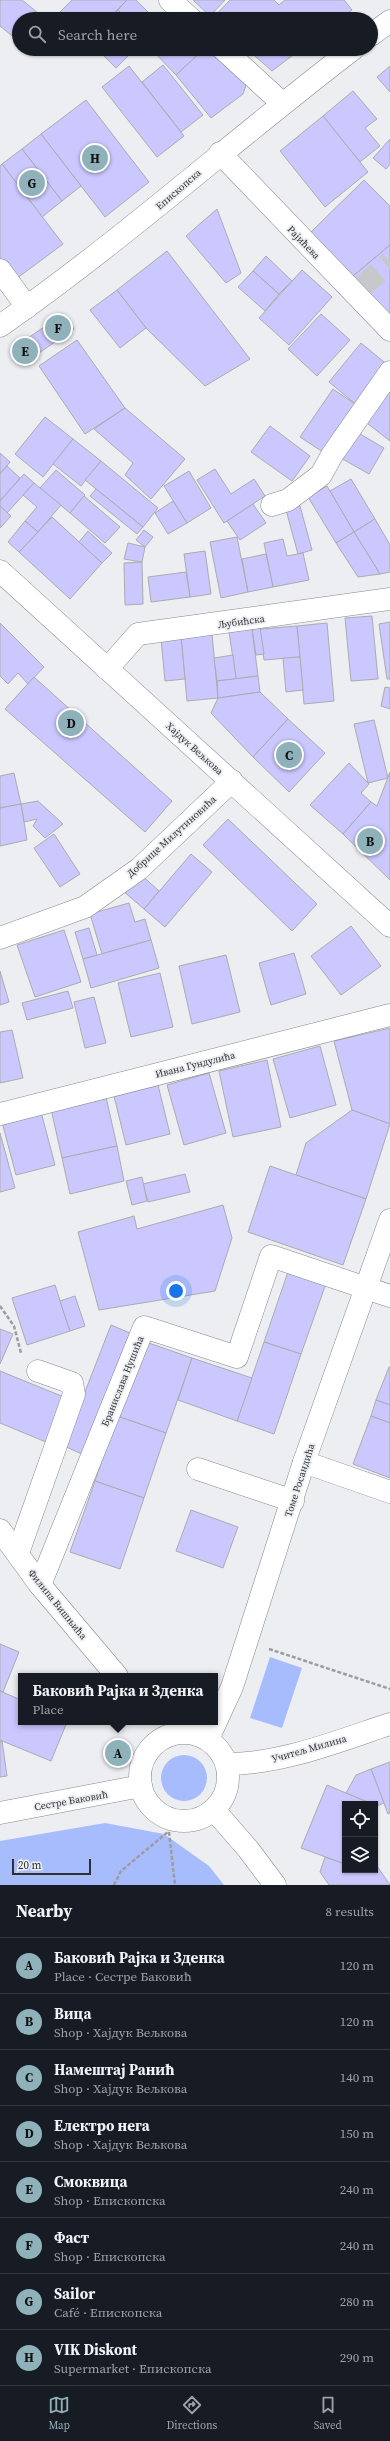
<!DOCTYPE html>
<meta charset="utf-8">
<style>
:root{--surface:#171b24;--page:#242831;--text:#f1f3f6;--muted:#9ea1a6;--line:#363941;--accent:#8fb1ba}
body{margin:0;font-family:"Source Serif 4",serif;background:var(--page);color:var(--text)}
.controls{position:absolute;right:12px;bottom:12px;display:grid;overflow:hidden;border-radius:0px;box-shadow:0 1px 3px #0004}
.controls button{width:36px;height:36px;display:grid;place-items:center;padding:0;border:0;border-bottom:1px solid var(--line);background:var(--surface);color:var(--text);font:20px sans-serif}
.scale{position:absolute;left:12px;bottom:10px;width:79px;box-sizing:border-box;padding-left:4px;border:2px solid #2f3031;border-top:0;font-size:11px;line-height:14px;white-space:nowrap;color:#2f3031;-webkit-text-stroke:3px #eceef2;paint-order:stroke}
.you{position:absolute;left:176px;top:1291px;width:14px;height:14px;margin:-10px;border:3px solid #fff;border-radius:50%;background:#1a73e8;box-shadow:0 0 0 6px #1a73e833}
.badge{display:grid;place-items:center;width:26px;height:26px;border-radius:50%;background:var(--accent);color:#111;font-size:13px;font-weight:700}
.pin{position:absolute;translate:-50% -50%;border:2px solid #fff;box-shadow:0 1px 4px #0006}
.popup{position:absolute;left:18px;top:1673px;width:200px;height:52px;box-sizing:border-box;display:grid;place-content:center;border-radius:0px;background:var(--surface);filter:drop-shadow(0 1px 3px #0005);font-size:13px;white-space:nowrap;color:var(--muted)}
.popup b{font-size:15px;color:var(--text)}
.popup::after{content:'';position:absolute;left:50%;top:100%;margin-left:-8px;border:8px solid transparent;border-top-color:var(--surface)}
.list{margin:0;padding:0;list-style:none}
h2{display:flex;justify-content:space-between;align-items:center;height:52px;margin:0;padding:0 16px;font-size:17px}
h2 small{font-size:13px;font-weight:400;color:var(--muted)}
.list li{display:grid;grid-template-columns:26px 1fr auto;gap:12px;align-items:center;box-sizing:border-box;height:56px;padding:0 16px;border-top:1px solid var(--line)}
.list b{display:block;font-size:15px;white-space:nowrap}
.list p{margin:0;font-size:13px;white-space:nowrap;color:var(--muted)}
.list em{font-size:13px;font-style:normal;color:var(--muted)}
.icon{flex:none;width:22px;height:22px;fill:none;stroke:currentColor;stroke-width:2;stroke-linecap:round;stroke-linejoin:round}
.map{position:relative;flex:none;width:390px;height:1885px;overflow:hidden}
.search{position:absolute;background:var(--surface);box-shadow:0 1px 3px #0004;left:12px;right:12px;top:12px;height:44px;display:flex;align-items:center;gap:10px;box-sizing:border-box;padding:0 14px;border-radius:22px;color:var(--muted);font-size:15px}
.sheet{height:500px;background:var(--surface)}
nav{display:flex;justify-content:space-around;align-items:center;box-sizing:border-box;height:56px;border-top:1px solid var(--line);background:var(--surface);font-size:11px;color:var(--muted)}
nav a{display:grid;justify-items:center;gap:2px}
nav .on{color:var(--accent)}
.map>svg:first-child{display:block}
.green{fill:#a7bcfd}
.building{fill:#cac8fe;stroke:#ababb0}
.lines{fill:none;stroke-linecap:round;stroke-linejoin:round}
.minor-tunnel{stroke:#c6c8cb;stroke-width:22;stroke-dasharray:22 11;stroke-linecap:butt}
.minor-casing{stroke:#87888c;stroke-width:23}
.path{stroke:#9b9da0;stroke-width:2.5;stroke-dasharray:4 2;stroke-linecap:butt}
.minor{stroke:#fff;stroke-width:22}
.labels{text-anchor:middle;stroke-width:3.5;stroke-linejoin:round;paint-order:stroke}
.street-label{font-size:10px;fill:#2f3031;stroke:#eceef2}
</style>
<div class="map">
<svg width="390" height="1885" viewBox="0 0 390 1885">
<rect width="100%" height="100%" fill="#eceef2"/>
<g class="green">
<polygon points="270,1657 302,1668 282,1728 250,1718"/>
<circle cx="184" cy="1778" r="23"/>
<polygon points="105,1823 164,1834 209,1866 224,1885 0,1885 0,1841"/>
</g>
<g class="building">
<polygon points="0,0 22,0 38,13 33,19 19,19 19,36 16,39 0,26"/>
<polygon points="72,0 127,0 108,19 53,19"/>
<polygon points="127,0 136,0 155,19 127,19 118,10"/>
<polygon points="193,0 225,0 210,16"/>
<polygon points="230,0 274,0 279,5 285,0 344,0 352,10 340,19 213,18"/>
<polygon points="118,10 127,19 108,19"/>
<polygon points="97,49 125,49 130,54 116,68"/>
<polygon points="125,49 136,49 130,54"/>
<polygon points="161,49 204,49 176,75 156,54"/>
<polygon points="204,49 207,49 246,85 243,94 211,118 176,75"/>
<polygon points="247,49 301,49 272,71"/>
<polygon points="163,65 203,115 181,132 142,82"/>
<polygon points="129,66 184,136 157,157 102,87"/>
<polygon points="390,66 390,92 377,77"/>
<polygon points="353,91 377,119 365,128 380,146 360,162 323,116"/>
<polygon points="86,100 149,182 105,217 41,134"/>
<polygon points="323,116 368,172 325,207 280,151"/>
<polygon points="41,134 81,186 62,201 22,149"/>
<polygon points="390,139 390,164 386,169 373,158"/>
<polygon points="22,149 62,201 42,217 2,164"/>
<polygon points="2,164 63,244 12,282 0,266 0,166"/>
<polygon points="364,180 390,206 390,245 352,277 311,232"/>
<polygon points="217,209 241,273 226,283 186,236"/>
<polygon points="390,245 390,314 352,277"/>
<polygon points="167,251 250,359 205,386 146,328 117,290"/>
<polygon points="266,256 292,281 279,294 253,271"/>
<polygon points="302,270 332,297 289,345 259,318"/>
<polygon points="253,271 279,294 265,311 238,287"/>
<polygon points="117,290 146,328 120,348 90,310"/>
<polygon points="62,313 74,329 55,342 44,327"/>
<polygon points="321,314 350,340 317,376 288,349"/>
<polygon points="44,327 55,342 39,353 28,338"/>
<polygon points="28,338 39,353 22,365 12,349"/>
<polygon points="77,340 125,408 85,434 39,366"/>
<polygon points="361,343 390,367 358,406 329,382"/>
<polygon points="390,385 390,441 363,420"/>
<polygon points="333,389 358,406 326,454 300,437"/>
<polygon points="125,408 185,459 151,499 125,475 133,463 94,429"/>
<polygon points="45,417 73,439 43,477 15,454"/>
<polygon points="270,426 310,456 292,481 251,452"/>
<polygon points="355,431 384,448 369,474 339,457"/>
<polygon points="73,439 101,461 81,486 53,464"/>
<polygon points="0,453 10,462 0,474"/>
<polygon points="101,461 158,508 143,527 85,480"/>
<polygon points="7,466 20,478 0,501 0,474"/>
<polygon points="215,469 231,494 254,479 265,496 224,523 197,480"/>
<polygon points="56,470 85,495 70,513 40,488"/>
<polygon points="189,471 211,508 187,523 164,486"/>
<polygon points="24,474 34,483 7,513 0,506 0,501"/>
<polygon points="351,479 375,519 354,532 330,491"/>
<polygon points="34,483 61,505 38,532 25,521 37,507 23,495"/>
<polygon points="327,486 354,532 336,543 308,497"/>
<polygon points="96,489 143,527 137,534 90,496"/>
<polygon points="84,496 120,527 105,543 70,513"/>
<polygon points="173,501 187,523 168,534 155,513"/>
<polygon points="253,504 266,523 240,540 227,521"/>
<polygon points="0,506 11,516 0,528"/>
<polygon points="300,506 312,550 298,554 286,510"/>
<polygon points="52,517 102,563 70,599 19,552"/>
<polygon points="375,519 390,545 390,572 380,574 354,532"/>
<polygon points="25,521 38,532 19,552 8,542"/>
<polygon points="144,530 153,537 145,547 136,540"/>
<polygon points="88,531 112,553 102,563 79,542"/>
<polygon points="354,532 380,574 358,577 336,543"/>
<polygon points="237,537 248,592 221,598 210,542"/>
<polygon points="283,539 287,556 303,553 309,580 273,587 264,543"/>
<polygon points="128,543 145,547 142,562 124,559"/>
<polygon points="205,551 211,594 190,597 184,554"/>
<polygon points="266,554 273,587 248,592 242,559"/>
<polygon points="142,562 143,604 125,605 124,563"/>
<polygon points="186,572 190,597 151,602 148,577"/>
<polygon points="372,616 378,679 351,681 345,618"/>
<polygon points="390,622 390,679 387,679 379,624"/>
<polygon points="0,623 44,667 28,684 18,673 8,684 0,676"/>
<polygon points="327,623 334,701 304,704 297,626"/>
<polygon points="297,626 300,657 264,660 260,629"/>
<polygon points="260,628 264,654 256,655 252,629"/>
<polygon points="252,629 258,676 236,679 229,632"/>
<polygon points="212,634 218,698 187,701 181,637"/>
<polygon points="181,637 185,679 165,681 161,639"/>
<polygon points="233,655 236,679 217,681 214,658"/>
<polygon points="300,657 303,690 286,692 283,658"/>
<polygon points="258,676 260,692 218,698 217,681"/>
<polygon points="34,677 172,801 145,832 5,709"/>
<polygon points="385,687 390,688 390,709 381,706"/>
<polygon points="260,692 288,719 253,757 211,713 218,698"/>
<polygon points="288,719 325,753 289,792 253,757"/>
<polygon points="374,720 388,778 368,783 354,724"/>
<polygon points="349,763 369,784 361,793 371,802 343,834 310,805"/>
<polygon points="390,772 390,880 343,834 371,802 377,806"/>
<polygon points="14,773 21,804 0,808 0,776"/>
<polygon points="38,801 63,824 45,838 33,826 37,819 24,822 21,804"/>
<polygon points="21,804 27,840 0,846 0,808"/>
<polygon points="228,819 317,904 292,931 203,845"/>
<polygon points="54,834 80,874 60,887 34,848"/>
<polygon points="191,854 212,872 165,927 144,909"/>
<polygon points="139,873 159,891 144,909 123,891"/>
<polygon points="129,903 135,922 145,919 151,940 102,954 90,914"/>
<polygon points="351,926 381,966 341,995 311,956"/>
<polygon points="89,928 97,955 83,959 75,932"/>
<polygon points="64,930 81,982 35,997 17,945"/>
<polygon points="151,940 159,968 91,988 83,959"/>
<polygon points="294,953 306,994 271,1005 259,963"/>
<polygon points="226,955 240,1012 192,1024 179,966"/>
<polygon points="0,971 9,1002 0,1005"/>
<polygon points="160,973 173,1027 131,1037 118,983"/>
<polygon points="68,991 73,1008 27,1020 22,1003"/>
<polygon points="94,997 106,1043 85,1048 74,1002"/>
<polygon points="390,1028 390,1124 352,1110 334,1041"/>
<polygon points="12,1030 23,1078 0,1083 0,1032"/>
<polygon points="320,1046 336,1105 290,1118 273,1059"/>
<polygon points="267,1060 281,1127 233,1137 219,1071"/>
<polygon points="209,1073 226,1133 184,1145 167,1085"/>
<polygon points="158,1085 170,1134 126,1145 114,1096"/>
<polygon points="106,1097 117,1146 62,1158 51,1109"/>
<polygon points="352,1110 390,1124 366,1199 296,1175 306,1143"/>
<polygon points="41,1112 55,1165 16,1175 2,1122"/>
<polygon points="0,1133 15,1188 0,1192"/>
<polygon points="117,1146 124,1181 70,1194 62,1158"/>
<polygon points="270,1166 366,1199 343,1265 248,1232"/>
<polygon points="185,1174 190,1192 148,1202 143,1184"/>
<polygon points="142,1177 147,1201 132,1205 126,1181"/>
<polygon points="223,1205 232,1238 215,1291 99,1310 78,1232 134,1216 137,1229"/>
<polygon points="290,1266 328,1278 301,1354 264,1342"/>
<polygon points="55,1285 70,1331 27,1345 12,1298"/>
<polygon points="75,1296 85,1326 70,1331 60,1301"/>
<polygon points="111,1325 130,1333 82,1454 64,1446"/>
<polygon points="0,1329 13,1334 0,1364"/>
<polygon points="143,1341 192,1358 166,1433 117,1416"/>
<polygon points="264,1342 301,1354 274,1434 237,1421"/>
<polygon points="192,1358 252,1378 237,1421 178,1400"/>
<polygon points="389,1367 390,1367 390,1405 376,1400"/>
<polygon points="0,1371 64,1397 46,1442 0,1423"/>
<polygon points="376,1400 390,1405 390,1423 371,1416"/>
<polygon points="117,1416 166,1433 144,1498 95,1481"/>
<polygon points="371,1416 390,1423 390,1478 353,1464"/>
<polygon points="95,1481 144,1498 120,1569 70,1552"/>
<polygon points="191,1510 238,1527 223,1568 176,1551"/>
<polygon points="0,1644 19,1652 3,1692 0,1691"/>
<polygon points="0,1691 21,1700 21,1722 67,1722 51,1761 0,1740"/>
<polygon points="2,1741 7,1776 0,1777 0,1742"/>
<polygon points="390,1762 390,1813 388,1814 371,1769"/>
<polygon points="371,1769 384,1803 377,1806 346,1793 356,1775"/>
<polygon points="327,1785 372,1804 345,1804 345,1864 301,1848"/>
<polygon points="325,1857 345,1864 345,1870 375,1870 375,1863 390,1885 329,1885 320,1872"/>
</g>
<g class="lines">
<polyline class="minor-tunnel" points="362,287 390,262"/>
<defs>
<g id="minor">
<polyline points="170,0 191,19"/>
<polyline points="371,35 390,21"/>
<polyline points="223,49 282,103"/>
<polyline points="220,153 390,330"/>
<polyline points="0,270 27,307"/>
<path d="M0,326C123,240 234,140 353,49"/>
<polyline points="272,505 288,500 321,475 332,455 390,372"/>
<polyline points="0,571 390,926"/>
<polyline points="107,669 138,634 390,599"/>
<polyline points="0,938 85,907 139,869 232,781"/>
<polyline points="0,1114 390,1015"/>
<polyline points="304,1462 390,1492"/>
<polyline points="198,1469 293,1501"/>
<polyline points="0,1530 40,1585 117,1676"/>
<polyline points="18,1553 74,1394 72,1383 38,1371"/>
<polyline points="40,1585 144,1327 237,1357 271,1256 390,1296"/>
<circle cx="184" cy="1777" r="44"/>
<polyline points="208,1739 232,1687 304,1462 390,1220"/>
<path d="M227,1764C282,1764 338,1741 390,1724"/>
<polyline points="214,1810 248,1849 275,1885"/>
<polyline points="0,1813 141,1786"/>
</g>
</defs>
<use href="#minor" class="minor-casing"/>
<g class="path">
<polyline points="0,1306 14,1326 21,1353"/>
<polyline points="269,1649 390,1689"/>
<polyline points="169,1832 175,1885"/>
<polyline points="114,1885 121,1871 169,1831"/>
</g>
<use href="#minor" class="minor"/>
</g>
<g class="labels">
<g class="street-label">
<text transform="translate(178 189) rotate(-41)" y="4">Епископска</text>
<text transform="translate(304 242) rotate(46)" y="4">Рајићева</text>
<text transform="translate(241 621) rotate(-8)" y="4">Љубићска</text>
<text transform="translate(195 748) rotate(42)" y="4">Хајдук Вељкова</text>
<text transform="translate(171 836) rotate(-42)" y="4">Добрице Милутиновића</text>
<text transform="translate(195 1064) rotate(-14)" y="4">Ивана Гундулића</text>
<text transform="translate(122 1381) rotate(-68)" y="4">Бранислава Нушића</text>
<text transform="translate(299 1480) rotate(-72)" y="4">Томе Росандића</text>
<text transform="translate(58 1604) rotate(51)" y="4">Филипа Вишњића</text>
<text transform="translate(309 1748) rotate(-16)" y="4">Учитељ Милина</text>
<text transform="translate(71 1800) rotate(-10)" y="4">Сестре Баковић</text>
</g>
</g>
</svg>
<div class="controls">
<button><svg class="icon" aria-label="locate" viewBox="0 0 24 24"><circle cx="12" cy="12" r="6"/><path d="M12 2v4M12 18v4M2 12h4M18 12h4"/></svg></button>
<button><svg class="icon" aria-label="layers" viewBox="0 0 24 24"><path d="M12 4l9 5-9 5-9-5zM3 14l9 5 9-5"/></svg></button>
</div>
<div class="scale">20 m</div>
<div class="you"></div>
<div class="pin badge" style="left:118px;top:1753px">A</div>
<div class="popup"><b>Баковић Рајка и Зденка</b>Place</div>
<div class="pin badge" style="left:370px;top:841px">B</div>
<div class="pin badge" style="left:289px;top:755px">C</div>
<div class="pin badge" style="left:71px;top:723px">D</div>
<div class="pin badge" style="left:25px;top:351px">E</div>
<div class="pin badge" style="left:58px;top:328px">F</div>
<div class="pin badge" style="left:32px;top:183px">G</div>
<div class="pin badge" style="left:95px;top:158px">H</div>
<div class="search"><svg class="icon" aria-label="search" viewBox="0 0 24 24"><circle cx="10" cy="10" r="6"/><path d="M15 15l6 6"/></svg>Search here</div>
</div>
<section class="sheet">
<h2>Nearby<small>8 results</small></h2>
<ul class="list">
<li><span class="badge">A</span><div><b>Баковић Рајка и Зденка</b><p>Place · Сестре Баковић</p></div><em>120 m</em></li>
<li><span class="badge">B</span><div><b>Вица</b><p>Shop · Хајдук Вељкова</p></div><em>120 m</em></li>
<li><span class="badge">C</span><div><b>Намештај Ранић</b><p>Shop · Хајдук Вељкова</p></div><em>140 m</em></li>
<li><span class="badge">D</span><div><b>Електро нега</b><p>Shop · Хајдук Вељкова</p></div><em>150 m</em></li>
<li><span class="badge">E</span><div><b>Смоквица</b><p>Shop · Епископска</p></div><em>240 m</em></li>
<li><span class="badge">F</span><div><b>Фаст</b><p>Shop · Епископска</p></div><em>240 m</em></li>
<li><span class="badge">G</span><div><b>Sailor</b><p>Café · Епископска</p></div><em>280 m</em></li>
<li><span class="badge">H</span><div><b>VIK Diskont</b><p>Supermarket · Епископска</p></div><em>290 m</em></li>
</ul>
</section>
<nav>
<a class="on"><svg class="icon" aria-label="map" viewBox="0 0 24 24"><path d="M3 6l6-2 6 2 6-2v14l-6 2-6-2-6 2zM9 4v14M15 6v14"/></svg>Map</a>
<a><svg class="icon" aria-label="directions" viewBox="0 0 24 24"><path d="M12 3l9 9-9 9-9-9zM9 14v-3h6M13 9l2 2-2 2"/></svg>Directions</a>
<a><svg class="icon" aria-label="saved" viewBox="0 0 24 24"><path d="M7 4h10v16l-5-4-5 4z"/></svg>Saved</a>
</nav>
